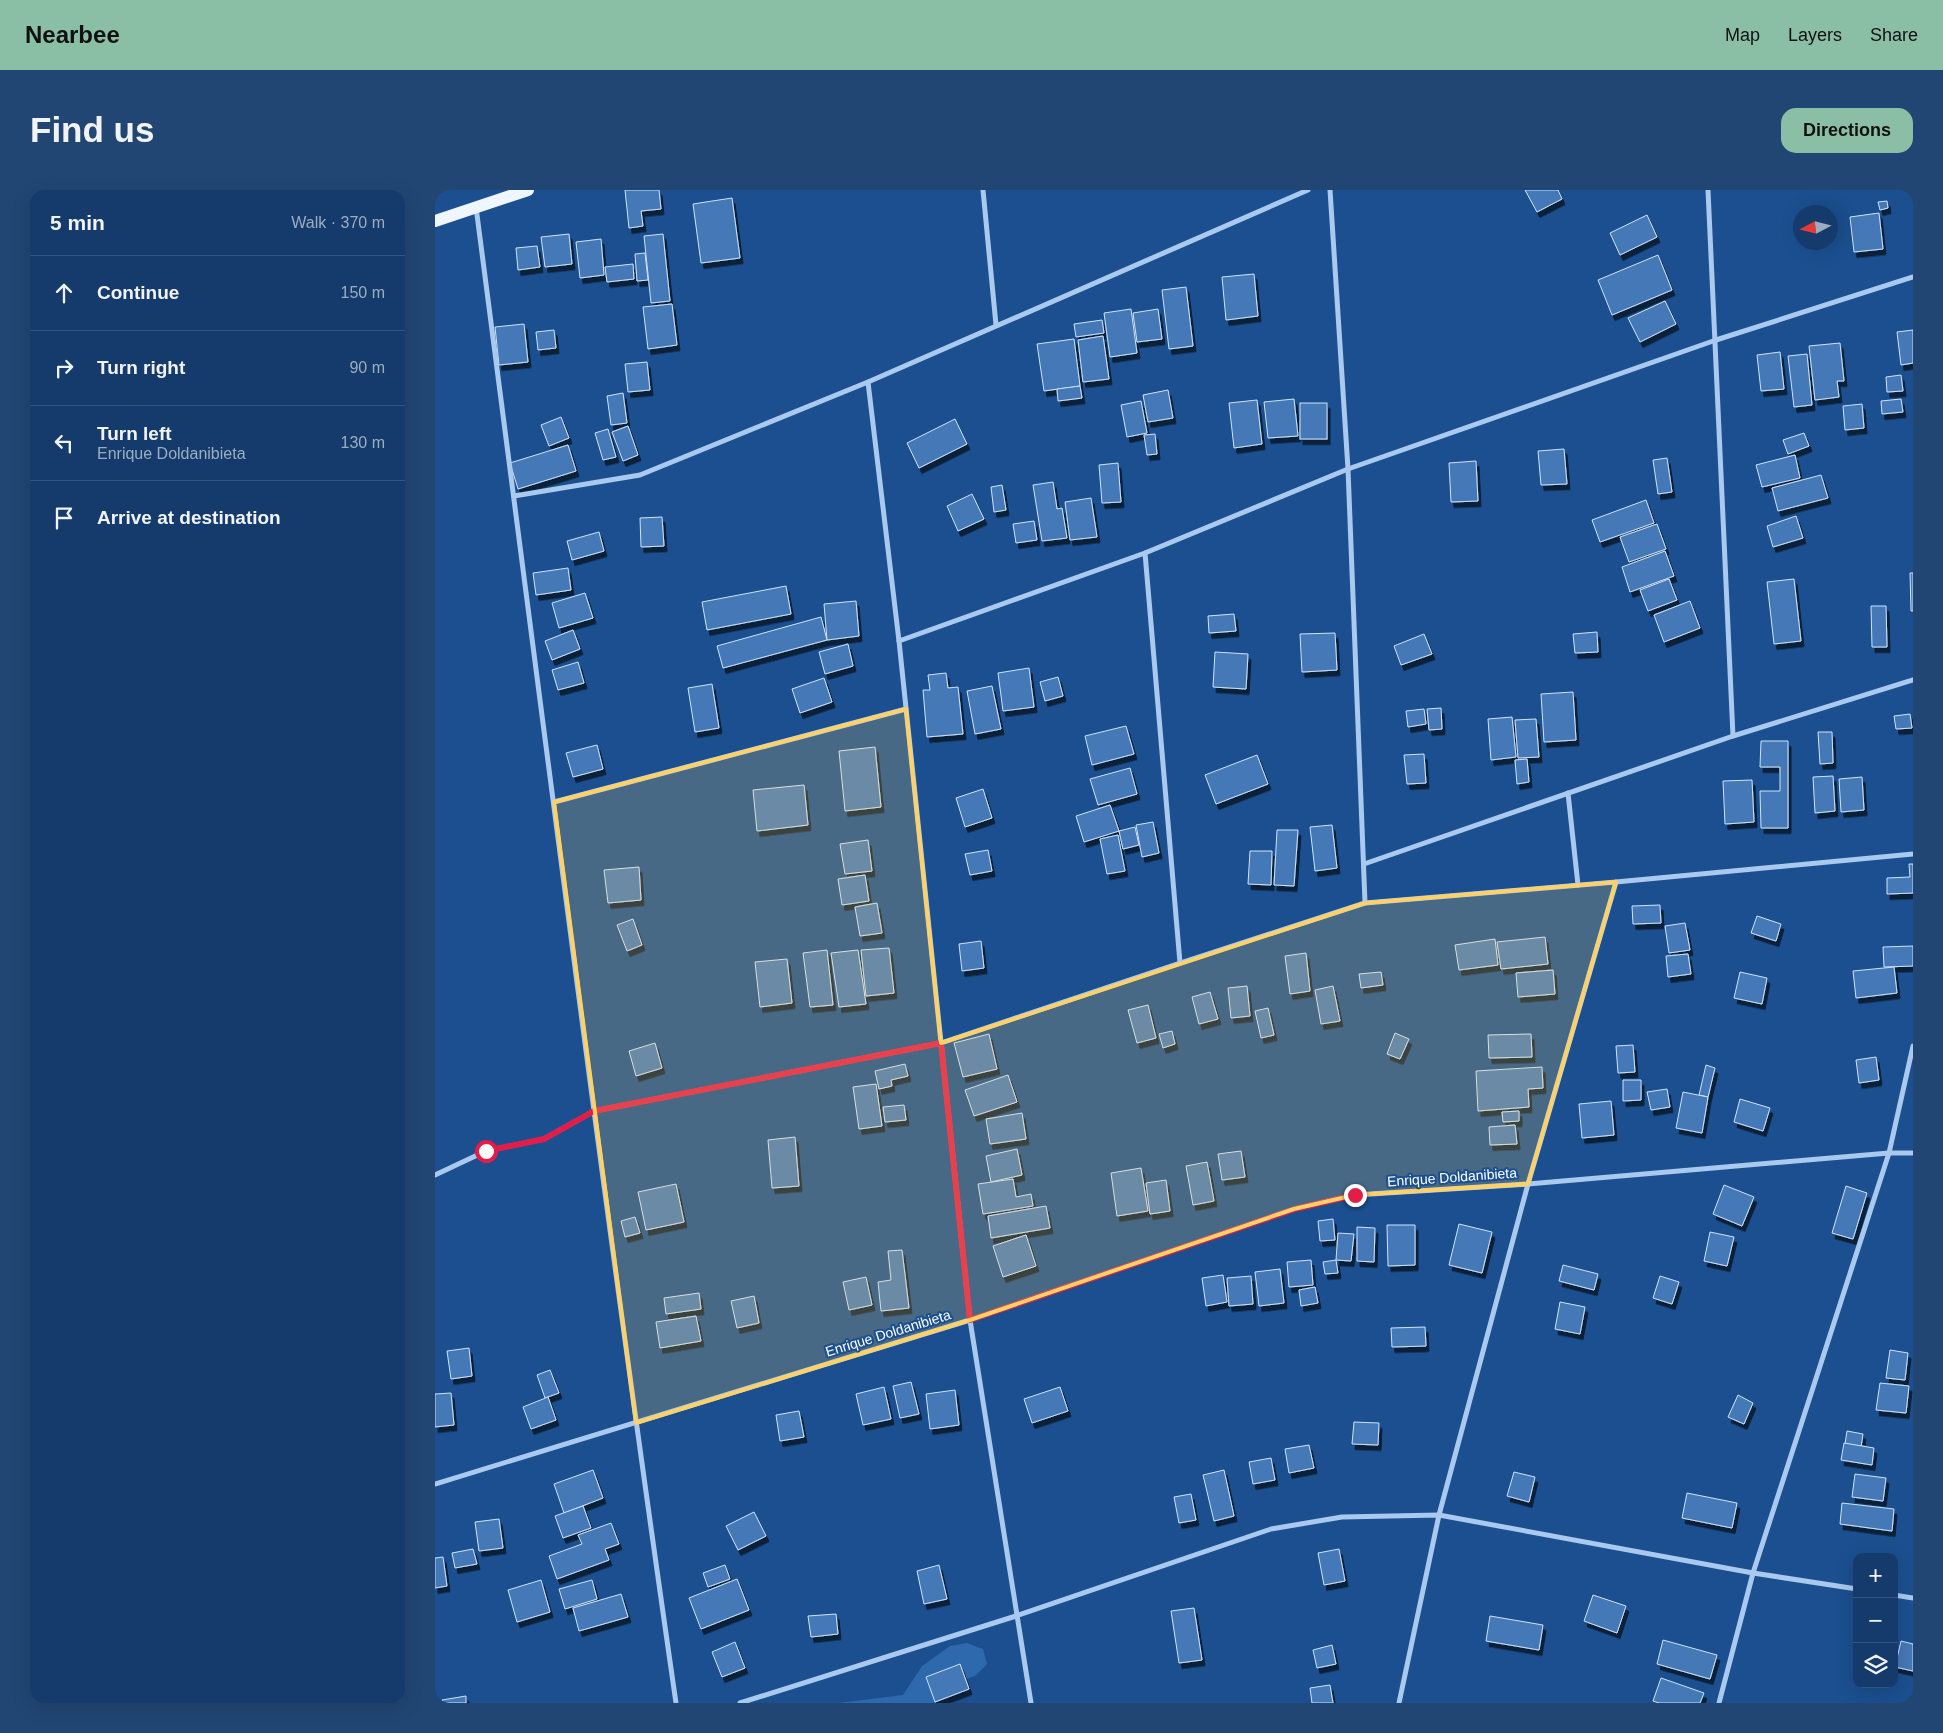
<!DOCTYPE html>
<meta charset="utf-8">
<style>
:root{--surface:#143b6b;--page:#214673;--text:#f1f3f6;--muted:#9dadc1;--line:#33557e;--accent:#8abfa5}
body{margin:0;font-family:Helvetica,sans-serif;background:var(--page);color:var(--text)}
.controls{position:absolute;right:15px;bottom:15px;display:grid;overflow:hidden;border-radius:10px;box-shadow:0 5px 20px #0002}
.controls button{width:45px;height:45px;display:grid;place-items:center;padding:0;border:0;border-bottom:1px solid var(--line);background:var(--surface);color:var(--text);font:25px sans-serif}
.compass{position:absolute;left:1358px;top:15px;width:45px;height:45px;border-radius:50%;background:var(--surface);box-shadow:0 5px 20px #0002;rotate:263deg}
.stop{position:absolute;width:15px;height:15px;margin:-11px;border:4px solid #e11d48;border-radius:50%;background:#fff}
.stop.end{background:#e11d48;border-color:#fff;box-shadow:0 1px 5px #0008}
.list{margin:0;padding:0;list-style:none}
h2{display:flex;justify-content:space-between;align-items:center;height:65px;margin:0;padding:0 20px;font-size:21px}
h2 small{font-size:16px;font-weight:400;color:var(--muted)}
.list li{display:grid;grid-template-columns:32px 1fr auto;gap:15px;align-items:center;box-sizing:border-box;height:75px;padding:0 20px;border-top:1px solid var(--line)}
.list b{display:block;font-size:19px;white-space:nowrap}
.list p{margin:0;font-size:16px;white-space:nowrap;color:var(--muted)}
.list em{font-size:16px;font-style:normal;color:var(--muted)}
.icon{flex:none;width:28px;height:28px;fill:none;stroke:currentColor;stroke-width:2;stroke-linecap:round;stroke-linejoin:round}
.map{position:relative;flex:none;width:1478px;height:1513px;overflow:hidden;border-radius:15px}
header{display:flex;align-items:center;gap:30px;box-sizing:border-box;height:70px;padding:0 25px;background:var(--accent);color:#111}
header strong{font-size:24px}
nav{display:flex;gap:28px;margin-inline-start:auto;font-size:18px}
.intro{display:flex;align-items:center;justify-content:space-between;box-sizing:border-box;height:120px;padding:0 30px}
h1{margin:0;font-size:35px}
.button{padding:12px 22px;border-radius:15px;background:var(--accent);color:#111;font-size:18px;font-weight:700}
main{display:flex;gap:30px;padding:0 30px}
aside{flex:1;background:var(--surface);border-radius:15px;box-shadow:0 5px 20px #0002}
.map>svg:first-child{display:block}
.green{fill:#2e69ad}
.building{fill:#4478b7;stroke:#cfe3fa;filter:url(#shadow)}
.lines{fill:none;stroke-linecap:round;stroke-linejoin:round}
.street{stroke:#a9c9ee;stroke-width:5}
.primary{stroke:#f0f6ff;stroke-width:12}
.route{stroke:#e11d48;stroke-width:6}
.marked{fill:#ffd166;fill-opacity:0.2;stroke:#ffd166;stroke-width:4;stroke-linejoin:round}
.labels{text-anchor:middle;stroke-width:4;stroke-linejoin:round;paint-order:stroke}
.street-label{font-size:14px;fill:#fff;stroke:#1b4f8f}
</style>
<header>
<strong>Nearbee</strong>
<nav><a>Map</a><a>Layers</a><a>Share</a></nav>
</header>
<div class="intro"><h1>Find us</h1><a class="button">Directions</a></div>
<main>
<aside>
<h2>5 min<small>Walk · 370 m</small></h2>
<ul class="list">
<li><svg class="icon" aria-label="ahead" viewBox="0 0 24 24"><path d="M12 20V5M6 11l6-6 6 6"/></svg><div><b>Continue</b></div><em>150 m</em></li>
<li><svg class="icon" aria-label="right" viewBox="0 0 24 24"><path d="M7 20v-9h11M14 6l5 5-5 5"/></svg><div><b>Turn right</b></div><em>90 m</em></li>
<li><svg class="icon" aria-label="left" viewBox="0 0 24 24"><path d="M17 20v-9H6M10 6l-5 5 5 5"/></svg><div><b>Turn left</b><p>Enrique Doldanibieta</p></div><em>130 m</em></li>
<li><svg class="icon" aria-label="arrive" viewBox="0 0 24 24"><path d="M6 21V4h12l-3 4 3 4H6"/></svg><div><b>Arrive at destination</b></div></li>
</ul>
</aside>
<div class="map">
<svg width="1478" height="1513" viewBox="0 0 1478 1513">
<defs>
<filter id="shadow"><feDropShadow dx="3" dy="5.5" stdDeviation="0" flood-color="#0009"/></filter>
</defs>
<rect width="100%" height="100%" fill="#1b4f8f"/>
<polygon class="green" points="532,1453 548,1459 552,1474 540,1486 525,1491 510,1498 501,1513 403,1513 468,1505 487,1476 515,1456"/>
<g class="building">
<polygon points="190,0 224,0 226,19 206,21 208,36 194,38"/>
<polygon points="1090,0 1123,0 1127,9 1102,22"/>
<polygon points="297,8 305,68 266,73 258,14"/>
<polygon points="1452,11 1453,18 1445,20 1443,12"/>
<polygon points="1444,23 1448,59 1419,62 1415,27"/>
<polygon points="1212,25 1222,47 1185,65 1175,43"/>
<polygon points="134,44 137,74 110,77 106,47"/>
<polygon points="228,44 235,111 216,113 209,46"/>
<polygon points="166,49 169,85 145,88 141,52"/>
<polygon points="102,56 105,77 83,80 81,58"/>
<polygon points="210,63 213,90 202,91 200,64"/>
<polygon points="1223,65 1237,100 1177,125 1163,90"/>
<polygon points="198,74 199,89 172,92 170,77"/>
<polygon points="819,84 823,126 791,130 787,87"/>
<polygon points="751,97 758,156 734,159 727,100"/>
<polygon points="1230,111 1241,134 1205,152 1193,128"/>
<polygon points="237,114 242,155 213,159 208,117"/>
<polygon points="696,119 702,163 675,167 669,123"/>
<polygon points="723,119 727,149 702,152 698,123"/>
<polygon points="667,130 669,143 641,147 639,134"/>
<polygon points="89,134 93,172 64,175 60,137"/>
<polygon points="119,140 121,158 103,160 101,142"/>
<polygon points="1478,140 1478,173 1466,175 1462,142"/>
<polygon points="668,146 674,189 648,192 643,150"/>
<polygon points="639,149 645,196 609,201 602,154"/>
<polygon points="1405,153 1409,191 1402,191 1404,207 1380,210 1374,156"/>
<polygon points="1345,162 1349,199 1326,201 1322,165"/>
<polygon points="1372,164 1377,215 1359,217 1353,166"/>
<polygon points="212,172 215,200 193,202 190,174"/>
<polygon points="1466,185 1468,201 1452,202 1451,187"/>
<polygon points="645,196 647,208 623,211 622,199"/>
<polygon points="733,200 738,228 713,232 708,205"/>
<polygon points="188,203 192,233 176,235 172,206"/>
<polygon points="859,209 863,246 833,248 829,212"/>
<polygon points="1466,209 1468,222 1447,224 1446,211"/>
<polygon points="822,210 827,254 799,258 794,213"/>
<polygon points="706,211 712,243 692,247 686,215"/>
<rect x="865" y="213" width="27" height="36"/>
<polygon points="1427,214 1429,238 1410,240 1408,216"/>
<polygon points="126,227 134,248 114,256 106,235"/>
<polygon points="520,229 532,254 484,278 472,253"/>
<polygon points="193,236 203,265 188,271 177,242"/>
<polygon points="173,239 181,267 168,270 160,243"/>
<polygon points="1369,243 1374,256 1353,264 1348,250"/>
<polygon points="720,244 722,264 712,265 709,245"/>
<polygon points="133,255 141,281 83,299 75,273"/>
<polygon points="1129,259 1132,294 1106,295 1103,261"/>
<polygon points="1360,265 1365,288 1327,297 1321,275"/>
<polygon points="1232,268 1237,302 1223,304 1218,270"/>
<polygon points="1041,271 1043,311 1016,312 1014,273"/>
<polygon points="683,273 686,312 667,313 664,275"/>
<polygon points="1386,285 1393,308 1343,321 1337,298"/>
<polygon points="618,292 622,319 627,318 632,348 607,351 598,295"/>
<polygon points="567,295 571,320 559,322 556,297"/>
<polygon points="537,304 549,329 523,341 512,316"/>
<polygon points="656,308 662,347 635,350 630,312"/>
<polygon points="1211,310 1219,333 1165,352 1157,330"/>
<polygon points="1361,326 1368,348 1338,357 1332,336"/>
<polygon points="227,327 229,356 206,357 205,328"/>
<polygon points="599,331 602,350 581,353 578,334"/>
<polygon points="1222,334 1231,359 1194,372 1185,347"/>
<polygon points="164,342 169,361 137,370 132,351"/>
<polygon points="1230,361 1239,386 1195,402 1187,377"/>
<polygon points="133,378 136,400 101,405 98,383"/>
<polygon points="1475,383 1478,383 1478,421 1476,421"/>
<polygon points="1234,389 1242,410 1213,421 1205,400"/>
<polygon points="1359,389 1366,451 1339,454 1332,392"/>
<polygon points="351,396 356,424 272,440 267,412"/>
<polygon points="150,403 158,428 124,438 117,413"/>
<polygon points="421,411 424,446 392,450 389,414"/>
<polygon points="1255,411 1265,438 1229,452 1219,425"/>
<polygon points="1436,416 1451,416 1452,457 1437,457"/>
<polygon points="799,424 801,441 774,443 773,426"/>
<polygon points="386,427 392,450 288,478 282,456"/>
<polygon points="138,440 145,459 117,470 110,451"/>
<polygon points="1162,442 1163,462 1140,463 1138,444"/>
<polygon points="900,443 902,480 867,482 865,444"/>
<polygon points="989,444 997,464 966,475 959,456"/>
<polygon points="413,454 418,476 390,484 384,462"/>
<polygon points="780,462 813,464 811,499 778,497"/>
<polygon points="143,472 149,493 123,500 117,480"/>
<polygon points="594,478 599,517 568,521 563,483"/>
<polygon points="511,483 513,498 523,497 528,544 492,547 488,500 495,500 493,485"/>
<polygon points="623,487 628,506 610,511 605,492"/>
<polygon points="389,488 397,512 365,523 357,499"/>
<polygon points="277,494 284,538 260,542 253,498"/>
<polygon points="557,496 566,539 540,544 532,501"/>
<polygon points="1138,502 1141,550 1109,552 1106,504"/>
<polygon points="1006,518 1007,539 994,540 992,519"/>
<polygon points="989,519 991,534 973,537 971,521"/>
<polygon points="1475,524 1477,538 1461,539 1459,526"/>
<polygon points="1077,527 1081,567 1056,570 1053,529"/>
<polygon points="1101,529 1104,567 1083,568 1080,530"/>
<polygon points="691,536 699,564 657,575 650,546"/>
<polygon points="1383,542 1397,542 1398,573 1385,574"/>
<polygon points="1326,551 1353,551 1353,638 1326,638 1325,601 1345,601 1345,577 1325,577"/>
<polygon points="162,555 168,579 138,587 131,563"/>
<polygon points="440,557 446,617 410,621 404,561"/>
<polygon points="989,564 991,593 972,594 969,565"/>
<polygon points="822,565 833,594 781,614 770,585"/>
<polygon points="1092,569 1094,592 1082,594 1080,570"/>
<polygon points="695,578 702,604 663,615 655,589"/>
<polygon points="1398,586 1400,621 1380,623 1378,587"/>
<polygon points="1427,587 1429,620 1406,622 1404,589"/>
<polygon points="1317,590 1319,632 1290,634 1288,591"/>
<polygon points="369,595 373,635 322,641 318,600"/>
<polygon points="548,599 557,628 530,637 521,608"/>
<polygon points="675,615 684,641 649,652 641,626"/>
<polygon points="718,632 724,663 707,667 701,635"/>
<polygon points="897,635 902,678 880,681 875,637"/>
<polygon points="700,637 704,655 688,659 684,641"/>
<polygon points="842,640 863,640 859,696 839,695"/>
<polygon points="683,645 690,681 672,684 665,649"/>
<polygon points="433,650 437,681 410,684 405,654"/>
<polygon points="553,660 557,681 535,685 530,664"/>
<polygon points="815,661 837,661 836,695 813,694"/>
<polygon points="1474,674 1478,674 1478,703 1452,704 1452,688 1475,687"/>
<polygon points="204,677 206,710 173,713 169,680"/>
<polygon points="430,685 434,711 407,715 403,689"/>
<polygon points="442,713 447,743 425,746 420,717"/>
<polygon points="1225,715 1226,733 1198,734 1197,716"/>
<polygon points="1322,726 1346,734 1341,751 1316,743"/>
<polygon points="198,729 207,755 192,761 182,735"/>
<polygon points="1250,733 1255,760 1234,763 1230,736"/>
<polygon points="1110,747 1113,774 1066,779 1062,752"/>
<polygon points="1060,749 1063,775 1024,780 1020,755"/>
<polygon points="546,751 549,778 527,781 524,754"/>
<polygon points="1478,756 1478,776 1449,777 1448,757"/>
<polygon points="454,758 459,803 431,806 426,760"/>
<polygon points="392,760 398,815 375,817 368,763"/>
<polygon points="423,760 431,814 404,817 396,763"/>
<polygon points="871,763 875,801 855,804 850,766"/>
<polygon points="1253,764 1256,784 1233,787 1231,766"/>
<polygon points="352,769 357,813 325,817 320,772"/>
<polygon points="1459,777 1462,803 1421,808 1418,781"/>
<polygon points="1118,780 1120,804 1083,807 1081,783"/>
<polygon points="946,782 948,795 926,798 924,784"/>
<polygon points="1305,782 1332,788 1327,814 1299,808"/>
<polygon points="812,796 815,826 796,828 793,798"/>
<polygon points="898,796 905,831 886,834 880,800"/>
<polygon points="775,802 783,829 764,834 757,807"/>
<polygon points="713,815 721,848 702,853 693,820"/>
<polygon points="833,818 839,845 826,848 820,821"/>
<polygon points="737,841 740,854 728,858 724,844"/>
<polygon points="960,843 974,849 965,869 952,864"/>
<polygon points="554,844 562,879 528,887 519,853"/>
<polygon points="1096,844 1097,867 1054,868 1053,845"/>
<polygon points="220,853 227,878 201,886 194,861"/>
<polygon points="1198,855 1200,882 1183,883 1181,856"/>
<polygon points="1441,867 1444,890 1424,893 1421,870"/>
<polygon points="470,874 473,886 456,890 457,896 444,899 440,881"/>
<polygon points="1271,875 1280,878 1273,907 1264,905"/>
<polygon points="1107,877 1108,898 1093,899 1094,917 1043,921 1041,881"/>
<polygon points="573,885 582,912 539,926 530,900"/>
<polygon points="1188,890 1206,890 1206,910 1188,911"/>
<polygon points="441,894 447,936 424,939 418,897"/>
<polygon points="1232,899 1235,917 1216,920 1212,902"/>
<polygon points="1248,902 1273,907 1267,943 1241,938"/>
<polygon points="1305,909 1335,918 1328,941 1299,932"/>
<polygon points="1176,911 1179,945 1147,948 1144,914"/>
<polygon points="469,915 471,930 450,932 448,917"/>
<polygon points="1084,921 1084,931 1068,932 1067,922"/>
<polygon points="587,923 591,949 555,954 551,929"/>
<polygon points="1080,935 1082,954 1055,955 1054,937"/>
<polygon points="360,947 364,996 337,998 333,950"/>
<polygon points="582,959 587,985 556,992 551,966"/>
<polygon points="806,961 810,987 787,990 783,964"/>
<polygon points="772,972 779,1011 758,1015 751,976"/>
<polygon points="706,978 713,1021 682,1026 676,983"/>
<polygon points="578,989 581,1007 596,1004 598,1016 548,1024 543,994"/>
<polygon points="731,990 735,1021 715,1024 711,993"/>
<polygon points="241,994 249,1032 211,1040 203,1002"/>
<polygon points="1289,995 1319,1007 1307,1036 1278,1024"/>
<polygon points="1411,996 1432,1003 1418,1049 1397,1043"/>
<polygon points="611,1016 615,1038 556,1048 553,1026"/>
<polygon points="200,1027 205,1043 190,1047 186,1031"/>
<polygon points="898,1029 900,1050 885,1051 883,1031"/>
<polygon points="1024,1034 1057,1042 1047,1083 1014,1075"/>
<polygon points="952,1035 980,1035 980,1075 953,1076"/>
<polygon points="922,1037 940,1038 939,1072 922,1071"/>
<polygon points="1275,1042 1299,1047 1292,1076 1269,1071"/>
<polygon points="903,1043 919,1044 916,1071 901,1070"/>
<polygon points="591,1045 601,1076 568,1087 558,1056"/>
<polygon points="467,1060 474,1118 446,1121 443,1092 456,1090 453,1061"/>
<polygon points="876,1070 878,1095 854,1097 852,1072"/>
<polygon points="901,1070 903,1083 890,1084 888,1072"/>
<polygon points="1128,1075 1163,1084 1159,1100 1124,1091"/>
<polygon points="845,1079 849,1113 824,1116 820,1082"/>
<polygon points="788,1085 792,1112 771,1116 767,1088"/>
<polygon points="816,1086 818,1114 794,1116 792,1088"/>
<polygon points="1225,1086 1244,1092 1237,1114 1218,1108"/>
<polygon points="431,1087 437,1115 414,1120 408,1092"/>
<polygon points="880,1097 883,1113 866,1116 864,1100"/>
<polygon points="264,1103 266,1119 231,1124 229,1108"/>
<polygon points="319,1106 324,1133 302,1138 296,1111"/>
<polygon points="1125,1112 1150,1117 1145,1144 1120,1139"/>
<polygon points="261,1126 266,1151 225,1158 221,1132"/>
<polygon points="990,1137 991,1156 957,1157 956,1138"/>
<polygon points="34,1158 37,1186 16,1189 12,1161"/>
<polygon points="1455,1160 1473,1163 1470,1190 1451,1188"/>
<polygon points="115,1180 124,1203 110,1208 102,1185"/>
<polygon points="476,1192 484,1224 465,1228 458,1196"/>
<polygon points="1445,1193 1474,1196 1471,1223 1441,1220"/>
<polygon points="449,1197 456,1229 428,1235 421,1204"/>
<polygon points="625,1197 633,1221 597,1233 589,1209"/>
<polygon points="520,1200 524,1235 495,1239 491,1204"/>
<polygon points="16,1203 19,1235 0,1237 0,1204"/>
<polygon points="1303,1205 1318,1213 1309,1234 1293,1227"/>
<polygon points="113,1207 121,1230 96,1239 88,1217"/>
<polygon points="364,1221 369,1247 345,1251 341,1225"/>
<polygon points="919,1232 944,1233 943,1255 917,1254"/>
<polygon points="1412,1241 1428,1244 1426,1257 1410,1254"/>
<polygon points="1409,1253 1439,1258 1437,1275 1406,1270"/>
<polygon points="874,1255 879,1278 854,1283 850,1259"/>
<polygon points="836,1268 840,1290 818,1294 814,1272"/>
<polygon points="158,1280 168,1308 129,1323 119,1294"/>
<polygon points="789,1280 799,1326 779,1331 768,1285"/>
<polygon points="1079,1282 1100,1287 1094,1312 1072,1306"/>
<polygon points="1420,1284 1451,1288 1448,1311 1417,1307"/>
<polygon points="1252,1303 1302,1313 1297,1338 1247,1328"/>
<polygon points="756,1304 761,1330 744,1333 739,1307"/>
<polygon points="1407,1313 1459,1319 1457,1341 1405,1334"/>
<polygon points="148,1316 156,1338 128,1348 120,1326"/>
<polygon points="319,1322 331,1346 303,1360 291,1336"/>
<polygon points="64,1329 68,1358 44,1361 40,1332"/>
<polygon points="176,1333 184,1354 170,1359 174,1370 122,1389 114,1366 147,1354 143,1345"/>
<polygon points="38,1359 42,1374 20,1378 17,1363"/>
<polygon points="904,1359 910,1391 889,1395 883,1363"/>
<polygon points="8,1367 12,1396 0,1398 0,1368"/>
<polygon points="290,1375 295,1389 273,1397 268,1383"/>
<polygon points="504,1375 512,1409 489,1414 482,1381"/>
<polygon points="302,1389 314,1420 266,1439 254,1408"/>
<polygon points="106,1390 115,1422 82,1432 73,1400"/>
<polygon points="157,1390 162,1409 130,1419 124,1399"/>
<polygon points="186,1404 193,1427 144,1441 138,1418"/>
<polygon points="1158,1405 1191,1416 1182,1443 1149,1431"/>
<polygon points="759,1418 767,1470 744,1473 736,1421"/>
<polygon points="401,1424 403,1444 376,1447 373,1426"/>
<polygon points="1055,1426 1108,1435 1104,1460 1051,1451"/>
<polygon points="1228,1450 1282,1465 1275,1489 1222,1474"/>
<polygon points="1466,1451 1478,1454 1478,1481 1460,1477"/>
<polygon points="300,1452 310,1478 287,1487 277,1462"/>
<polygon points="897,1455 901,1474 882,1478 878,1460"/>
<polygon points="525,1474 534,1499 500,1512 491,1487"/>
<polygon points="1226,1488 1269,1503 1265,1513 1224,1513 1218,1511"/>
<polygon points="895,1495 898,1513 877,1513 875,1498"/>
<polygon points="31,1506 31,1513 7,1513 7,1510"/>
</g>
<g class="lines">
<g class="street">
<polyline points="548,0 561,135"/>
<polyline points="895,0 913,279 930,713"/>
<polyline points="1273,0 1298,546"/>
<path d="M41,17C106,516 169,1015 241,1513"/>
<polyline points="433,192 464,451 535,1130 596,1513"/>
<polyline points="79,306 205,285 433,192 873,0"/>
<polyline points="710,363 745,773"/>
<polyline points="464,451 710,363 913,279 1281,150 1478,87"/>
<polyline points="1133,603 1143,695"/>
<polyline points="119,612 471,519"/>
<polyline points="929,674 1298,546 1478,490"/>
<polyline points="0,985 51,961 109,949 159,921 506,853 745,773 930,713 1181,692 1478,664"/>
<polyline points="0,1294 535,1130 859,1019 920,1005 1093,994 1454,963 1478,963"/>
<polyline points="1459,1405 1478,1408"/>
<polyline points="305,1513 581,1426 836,1339 907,1327 1004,1325 1318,1383 1422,1399"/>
<polyline points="964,1513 1004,1325 1093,994 1181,692"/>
<polyline points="1284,1513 1318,1383 1454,963 1478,856"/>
</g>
<polyline class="primary" points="0,31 93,0"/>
</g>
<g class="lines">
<polyline class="route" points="51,961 109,949 159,921 506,853 535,1130 860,1019 920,1005"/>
</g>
<path class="marked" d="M471,519L506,853L930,713L1181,692L1093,994L920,1005L859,1019L535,1130L201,1233L119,612Z"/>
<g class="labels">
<g class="street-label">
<text transform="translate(1017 987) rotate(-4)" y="5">Enrique Doldanibieta</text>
<text transform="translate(453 1143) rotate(-17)" y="5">Enrique Doldanibieta</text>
</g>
</g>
</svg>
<div class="controls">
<button>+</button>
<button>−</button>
<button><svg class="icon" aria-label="layers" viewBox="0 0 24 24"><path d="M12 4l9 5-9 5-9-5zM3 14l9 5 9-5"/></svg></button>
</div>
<svg class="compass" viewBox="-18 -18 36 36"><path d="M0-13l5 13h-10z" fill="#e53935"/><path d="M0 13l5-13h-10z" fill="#9dadc1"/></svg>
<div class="stop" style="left:51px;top:961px"></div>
<div class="stop end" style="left:920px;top:1005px"></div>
</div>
</main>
